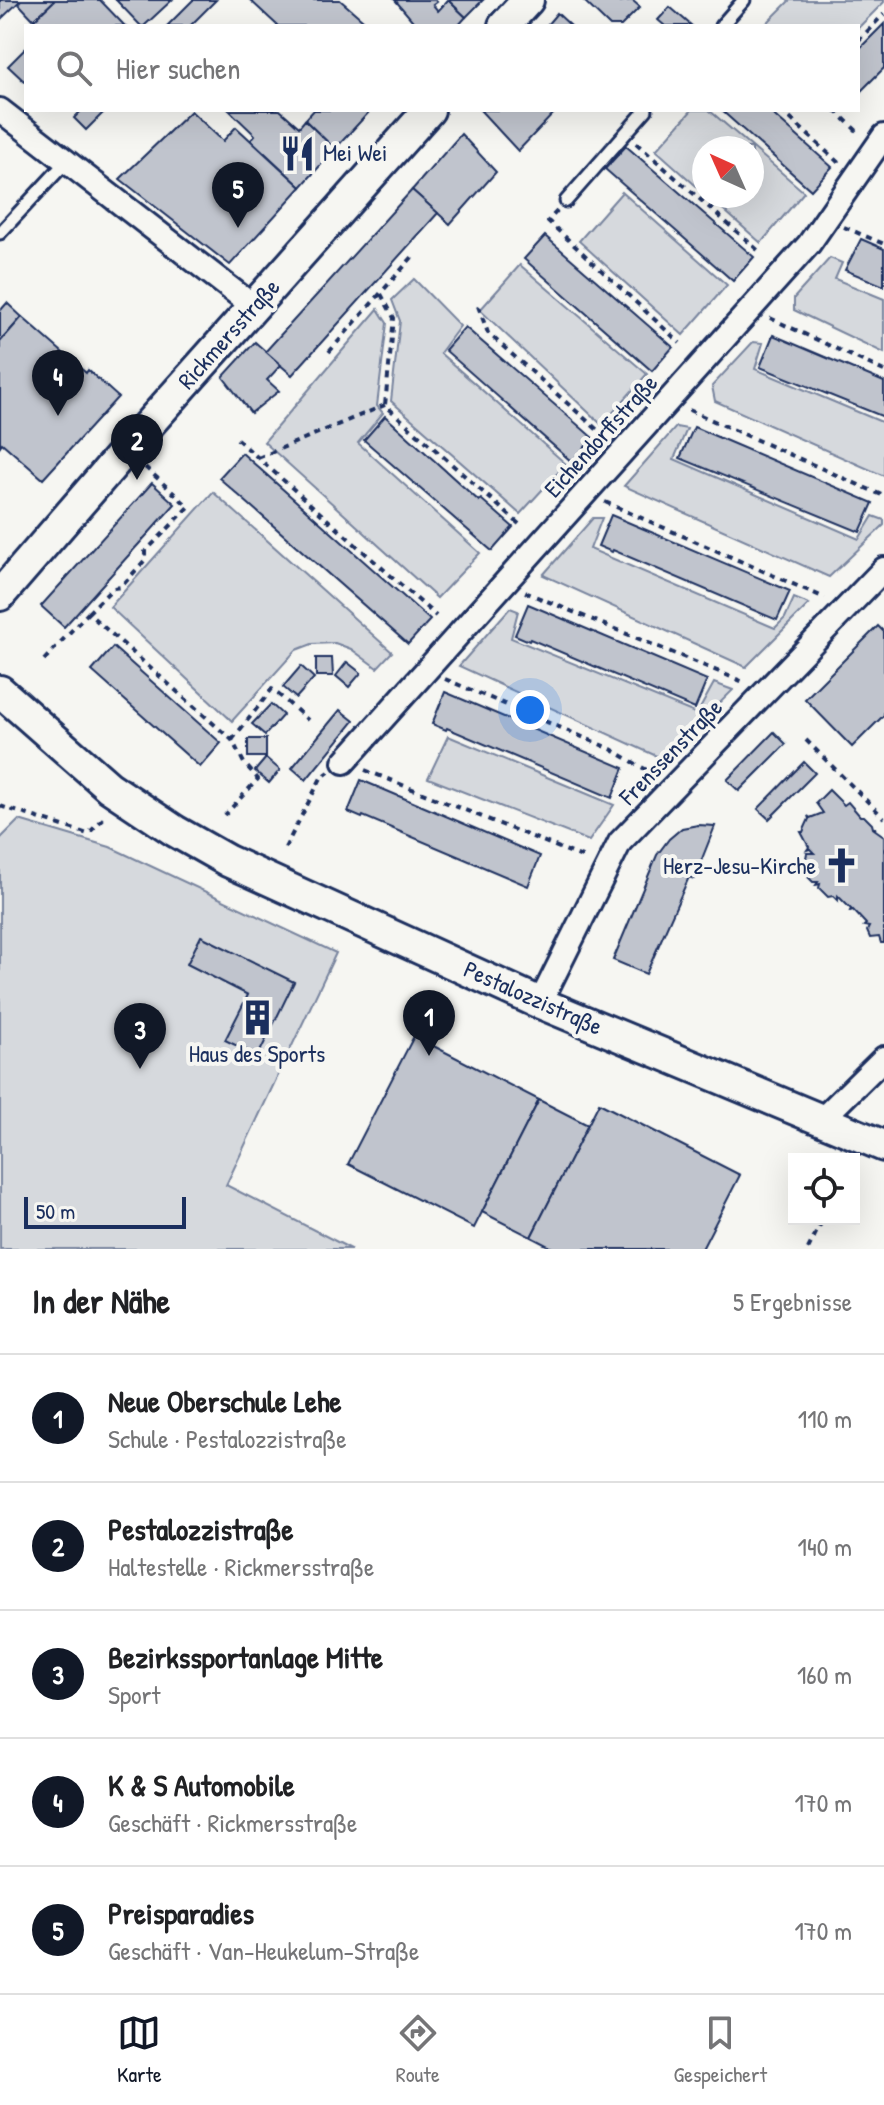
<!DOCTYPE html>
<html lang="de">
<meta charset="utf-8">
<style>
:root{--surface:#fff;--page:#f2f2f2;--text:#202124;--muted:#757577;--line:#e0e0e0;--accent:#111827}
body{margin:0;font-family:"Patrick Hand",sans-serif;background:var(--page);color:var(--text)}
.controls{position:absolute;right:24px;bottom:24px;display:grid;overflow:hidden;border-radius:0px;box-shadow:0 8px 32px #0002}
.controls button{width:72px;height:72px;display:grid;place-items:center;padding:0;border:0;border-bottom:2px solid var(--line);background:var(--surface);color:var(--text);font:40px sans-serif}
.compass{position:absolute;left:692px;top:136px;width:72px;height:72px;border-radius:50%;background:var(--surface);box-shadow:0 8px 32px #0002;rotate:315deg}
.scale{position:absolute;left:24px;bottom:20px;width:162px;box-sizing:border-box;padding-left:8px;border:4px solid #1b2f5e;border-top:0;font-size:22px;line-height:28px;white-space:nowrap;color:#1b2f5e;-webkit-text-stroke:6px #f6f6f2;paint-order:stroke}
.you{position:absolute;left:530px;top:710px;width:28px;height:28px;margin:-20px;border:6px solid #fff;border-radius:50%;background:#1a73e8;box-shadow:0 0 0 12px #1a73e833}
.badge{display:grid;place-items:center;width:52px;height:52px;border-radius:50%;background:var(--accent);color:#fff;font-size:26px;font-weight:700}
.pin{position:absolute;translate:-50% -66px;filter:drop-shadow(0 2px 4px #0008)}
.pin::after{content:'';position:absolute;top:42px;width:28px;height:24px;background:inherit;clip-path:polygon(0 0,100% 0,50% 100%)}
.list{margin:0;padding:0;list-style:none}
h2{display:flex;justify-content:space-between;align-items:center;height:104px;margin:0;padding:0 32px;font-size:34px}
h2 small{font-size:26px;font-weight:400;color:var(--muted)}
.list li{display:grid;grid-template-columns:52px 1fr auto;gap:24px;align-items:center;box-sizing:border-box;height:128px;padding:0 32px;border-top:2px solid var(--line)}
.list b{display:block;font-size:30px;white-space:nowrap}
.list p{margin:0;font-size:26px;white-space:nowrap;color:var(--muted)}
.list em{font-size:26px;font-style:normal;color:var(--muted)}
.icon{flex:none;width:44px;height:44px;fill:none;stroke:currentColor;stroke-width:2;stroke-linecap:round;stroke-linejoin:round}
.map{position:relative;flex:none;width:884px;height:1249px;overflow:hidden}
.search{position:absolute;background:var(--surface);box-shadow:0 8px 32px #0002;left:24px;right:24px;top:24px;height:88px;display:flex;align-items:center;gap:20px;box-sizing:border-box;padding:0 28px;border-radius:0px;color:var(--muted);font-size:30px}
.sheet{height:744px;background:var(--surface)}
nav{display:flex;justify-content:space-around;align-items:center;box-sizing:border-box;height:112px;border-top:2px solid var(--line);background:var(--surface);font-size:22px;color:var(--muted)}
nav a{display:grid;justify-items:center;gap:4px}
nav .on{color:var(--accent)}
.map>svg:first-child{display:block}
.green{fill:#d6d9dd;stroke:#78849e;stroke-width:2}
.building{fill:#c0c4cd;stroke:#1b2f5e;stroke-width:2}
.lines{fill:none;stroke-linecap:round;stroke-linejoin:round}
.lane-casing{stroke:#1b2f5e;stroke-width:17}
.street-casing{stroke:#1b2f5e;stroke-width:28}
.secondary-casing{stroke:#1b2f5e;stroke-width:36}
.path{stroke:#1b2f5e;stroke-width:4;stroke-dasharray:6 6;stroke-linecap:butt}
.lane{stroke:#f6f6f2;stroke-width:11}
.street{stroke:#f6f6f2;stroke-width:22}
.secondary{stroke:#f6f6f2;stroke-width:30}
.labels{text-anchor:middle;stroke-width:8;stroke-linejoin:round;paint-order:stroke}
.poi-label{font-size:24px;fill:#1b2f5e;stroke:#f6f6f2;text-anchor:start}
.street-label{font-size:24px;fill:#1b2f5e;stroke:#f6f6f2}
</style>
<div class="map">
<svg width="884" height="1249" viewBox="0 0 884 1249">
<rect width="100%" height="100%" fill="#f6f6f2"/>
<filter id="ink" filterUnits="userSpaceOnUse"><feTurbulence type="fractalNoise" baseFrequency=".0125" numOctaves="2"/><feDisplacementMap in="SourceGraphic" scale="16" xChannelSelector="R" yChannelSelector="G"/><feConvolveMatrix kernelMatrix="1 2 1 2 8 2 1 2 1" color-interpolation-filters="sRGB"/></filter>
<g filter="url(#ink)">
<g class="green">
<polygon points="790,0 884,0 884,2 858,28 858,26 764,26"/>
<polygon points="692,110 709,110 804,192 761,243 708,196 752,196 752,148 704,148 704,193 656,150"/>
<polygon points="622,192 727,285 683,335 579,241"/>
<polygon points="830,258 842,263 835,279 884,299 884,353 794,310 794,298"/>
<polygon points="520,265 647,374 602,425 480,310"/>
<polygon points="414,279 460,326 440,353 566,464 520,514 391,401 400,321 392,300"/>
<polygon points="378,309 387,323 377,406 383,413 358,443 480,553 437,598 264,442"/>
<polygon points="753,342 763,343 755,369 884,423 884,476 715,401 712,386"/>
<polygon points="676,427 687,429 674,459 859,539 873,516 884,520 884,525 829,577 624,486"/>
<polygon points="213,492 392,652 377,668 351,649 335,643 312,644 296,650 232,721 110,607"/>
<polygon points="593,518 602,518 590,549 775,628 785,618 794,598 809,604 746,667 543,575"/>
<polygon points="510,608 518,611 511,638 697,714 714,683 733,690 663,759 459,666"/>
<polygon points="448,736 614,805 589,841 428,778"/>
<polygon points="19,820 110,847 336,953 226,1185 351,1249 0,1249 0,839"/>
</g>
<g class="building">
<polygon points="0,0 21,0 0,20"/>
<polygon points="21,0 55,0 34,20 18,3"/>
<polygon points="55,0 100,0 125,26 39,26 34,20"/>
<polygon points="116,0 172,0 144,26 141,26"/>
<polygon points="193,0 216,0 190,26 167,26"/>
<polygon points="250,0 340,0 370,26 278,26"/>
<polygon points="395,0 435,0 437,2 433,5 438,11 448,0 466,17 458,26 417,26"/>
<polygon points="448,0 483,0 466,17"/>
<polygon points="583,0 617,2 632,0 640,7 621,26 610,26"/>
<polygon points="670,7 692,26 665,26 658,20"/>
<polygon points="557,13 571,26 546,26"/>
<polygon points="884,24 884,68 858,94 858,50"/>
<polygon points="26,48 26,79 24,81 8,66"/>
<polygon points="82,110 106,110 86,130 74,118"/>
<polygon points="229,110 280,110 299,127 305,120 335,149 301,187 251,140 255,135"/>
<polygon points="314,110 369,110 370,111 335,149 305,120"/>
<polygon points="480,110 557,110 518,151"/>
<polygon points="721,110 768,110 832,167 811,190"/>
<polygon points="191,111 223,141 236,127 301,187 230,265 120,179"/>
<polygon points="461,134 496,172 450,224 412,190"/>
<polygon points="626,146 754,257 733,281 605,169"/>
<polygon points="412,190 438,213 292,375 265,352"/>
<polygon points="545,236 673,347 652,371 524,259"/>
<polygon points="861,239 884,249 884,286 845,270"/>
<polygon points="7,303 22,317 0,342 0,311"/>
<polygon points="22,317 86,373 88,370 118,397 43,479 2,443 0,446 0,342"/>
<polygon points="465,327 593,438 572,462 445,350"/>
<polygon points="773,335 884,382 884,417 760,367"/>
<polygon points="255,342 281,365 267,380 279,391 251,413 223,377"/>
<polygon points="385,416 479,501 481,499 513,527 492,551 364,440"/>
<polygon points="694,427 873,503 860,532 680,458"/>
<polygon points="242,453 430,620 408,644 219,478"/>
<polygon points="152,483 175,504 64,627 41,606"/>
<polygon points="611,515 790,591 777,620 613,550 612,552 598,546"/>
<polygon points="528,604 707,680 695,709 530,639 529,641 515,635"/>
<polygon points="878,626 884,632 884,715 852,747 805,699"/>
<polygon points="113,647 221,743 200,767 92,671"/>
<polygon points="316,658 332,658 333,676 316,676"/>
<polygon points="347,662 361,673 349,687 336,676"/>
<polygon points="301,666 314,678 296,698 283,687"/>
<polygon points="445,692 624,768 612,798 447,728 446,730 432,724"/>
<polygon points="271,704 283,715 265,735 252,724"/>
<polygon points="340,710 354,721 306,780 292,768"/>
<polygon points="774,732 786,744 739,791 727,780"/>
<rect x="248" y="739" width="18" height="18"/>
<polygon points="266,758 280,770 269,783 255,771"/>
<polygon points="804,762 815,773 769,819 758,809"/>
<polygon points="361,780 540,856 528,886 363,816 362,818 348,812"/>
<polygon points="829,790 844,805 848,802 860,816 864,816 872,824 873,828 876,828 874,829 884,836 884,943 881,943 879,937 870,938 867,931 869,927 864,926 866,924 853,910 850,911 851,909 838,896 838,901 833,896 828,897 819,888 820,884 816,885 818,882 813,882 805,874 806,869 801,867 805,863 807,853 814,853 810,849 807,850 809,847 801,832 803,832 809,819 808,816 810,818 823,813 816,803"/>
<polygon points="698,825 715,826 694,879 689,877 646,974 613,960 657,855 669,839 682,828"/>
<polygon points="201,936 294,982 258,1056 225,1040 248,995 187,964"/>
<polygon points="414,1036 539,1100 474,1228 348,1164"/>
<polygon points="539,1100 588,1125 531,1237 482,1212"/>
<polygon points="599,1103 740,1175 702,1249 554,1249 531,1237"/>
</g>
<g class="lines">
<defs>
<g id="lane">
<polyline points="721,26 744,0"/>
<polyline points="566,201 646,110"/>
<polyline points="0,233 66,162"/>
</g>
<g id="street">
<polyline points="0,110 253,306"/>
<polyline points="344,762 809,244 884,136"/>
<polyline points="540,1003 620,842 884,569"/>
<polyline points="821,1120 884,1058"/>
</g>
<g id="secondary">
<polyline points="504,26 528,0"/>
<polyline points="0,595 122,454 429,110"/>
<polyline points="0,691 109,787 175,831 228,861 540,1003 884,1146"/>
</g>
</defs>
<use href="#lane" class="lane-casing"/>
<use href="#street" class="street-casing"/>
<use href="#secondary" class="secondary-casing"/>
<g class="path">
<polyline points="858,41 884,14"/>
<polyline points="781,110 840,164"/>
<polyline points="835,110 859,133"/>
<polyline points="636,143 760,252"/>
<polyline points="557,211 548,221 680,343"/>
<polyline points="844,227 884,244"/>
<polyline points="381,294 394,318 385,405 519,524"/>
<polyline points="478,306 488,333 601,433"/>
<polyline points="770,318 884,371"/>
<polyline points="329,352 415,254"/>
<polyline points="689,410 884,496"/>
<polyline points="237,439 436,616"/>
<polyline points="258,458 385,405"/>
<polyline points="605,502 825,598"/>
<polyline points="525,592 746,683"/>
<polyline points="88,613 113,588 121,587 145,560 145,552 189,507 145,467"/>
<polyline points="44,660 88,613 232,740 244,763 258,779 225,815"/>
<polyline points="445,679 611,749 655,775"/>
<polyline points="232,740 272,689 308,720"/>
<polyline points="806,740 884,818"/>
<polyline points="365,770 587,859"/>
<polyline points="0,806 88,834 106,816"/>
<polyline points="285,848 321,778 329,772"/>
<polyline points="808,1249 823,1219"/>
</g>
<use href="#lane" class="lane"/>
<use href="#street" class="street"/>
<use href="#secondary" class="secondary"/>
</g>
</g>
<defs>
<symbol id="restaurant-bare" viewBox="-9 -9 18 18"><path d="M-5-6h1v4h1v-4h1v4h1v-4h1v5L-1.5 .5V6h-2V.5L-5-1ZM5-6V6H3V1.5H1.5Q1.5-4 5-6Z" fill="#1b2f5e" stroke="#f6f6f2" stroke-width="2.5" paint-order="stroke"/></symbol>
<symbol id="church-bare" viewBox="-9 -9 18 18"><path d="M-1.2-6h2.4v3.5h3.3v2.4h-3.3V6h-2.4V-.1h-3.3v-2.4h3.3Z" fill="#1b2f5e" stroke="#f6f6f2" stroke-width="2.5" paint-order="stroke"/></symbol>
<symbol id="building-bare" viewBox="-9 -9 18 18"><path d="M-4-6H4V6H1V3H-1V6H-4ZM-2.5-4.3h1.7v1.8h-1.7ZM.8-4.3h1.7v1.8H.8ZM-2.5-1h1.7V.8h-1.7ZM.8-1h1.7V.8H.8Z" fill="#1b2f5e" stroke="#f6f6f2" stroke-width="2.5" paint-order="stroke"/></symbol>
</defs>
<g fill-rule="evenodd">
<use href="#restaurant-bare" x="272" y="128" width="51" height="51"/>
<use href="#church-bare" x="816" y="840" width="51" height="51"/>
<use href="#building-bare" x="232" y="992" width="51" height="51"/>
</g>
<g class="labels">
<g class="poi-label">
<text x="323" y="161">Mei Wei</text>
<text x="816" y="874" text-anchor="end">Herz-Jesu-Kirche</text>
<text x="257" y="1062" text-anchor="middle">Haus des Sports</text>
</g>
<g class="street-label">
<text transform="translate(229 334) rotate(-48)" y="8">Rickmersstraße</text>
<text transform="translate(601 436) rotate(-48)" y="8">Eichendorffstraße</text>
<text transform="translate(671 752) rotate(-46)" y="8">Frenssenstraße</text>
<text transform="translate(533 998) rotate(24)" y="8">Pestalozzistraße</text>
</g>
</g>
</svg>
<div class="controls">
<button><svg class="icon" aria-label="locate" viewBox="0 0 24 24"><circle cx="12" cy="12" r="6"/><path d="M12 2v4M12 18v4M2 12h4M18 12h4"/></svg></button>
</div>
<svg class="compass" viewBox="-18 -18 36 36"><path d="M0-13l5 13h-10z" fill="#e53935"/><path d="M0 13l5-13h-10z" fill="#757577"/></svg>
<div class="scale">50 m</div>
<div class="you"></div>
<div class="pin badge" style="left:429px;top:1056px">1</div>
<div class="pin badge" style="left:137px;top:480px">2</div>
<div class="pin badge" style="left:140px;top:1069px">3</div>
<div class="pin badge" style="left:58px;top:416px">4</div>
<div class="pin badge" style="left:238px;top:228px">5</div>
<div class="search"><svg class="icon" aria-label="search" viewBox="0 0 24 24"><circle cx="10" cy="10" r="6"/><path d="M15 15l6 6"/></svg>Hier suchen</div>
</div>
<section class="sheet">
<h2>In der Nähe<small>5 Ergebnisse</small></h2>
<ul class="list">
<li><span class="badge">1</span><div><b>Neue Oberschule Lehe</b><p>Schule · Pestalozzistraße</p></div><em>110 m</em></li>
<li><span class="badge">2</span><div><b>Pestalozzistraße</b><p>Haltestelle · Rickmersstraße</p></div><em>140 m</em></li>
<li><span class="badge">3</span><div><b>Bezirkssportanlage Mitte</b><p>Sport</p></div><em>160 m</em></li>
<li><span class="badge">4</span><div><b>K &amp; S Automobile</b><p>Geschäft · Rickmersstraße</p></div><em>170 m</em></li>
<li><span class="badge">5</span><div><b>Preisparadies</b><p>Geschäft · Van-Heukelum-Straße</p></div><em>170 m</em></li>
</ul>
</section>
<nav>
<a class="on"><svg class="icon" aria-label="map" viewBox="0 0 24 24"><path d="M3 6l6-2 6 2 6-2v14l-6 2-6-2-6 2zM9 4v14M15 6v14"/></svg>Karte</a>
<a><svg class="icon" aria-label="directions" viewBox="0 0 24 24"><path d="M12 3l9 9-9 9-9-9zM9 14v-3h6M13 9l2 2-2 2"/></svg>Route</a>
<a><svg class="icon" aria-label="saved" viewBox="0 0 24 24"><path d="M7 4h10v16l-5-4-5 4z"/></svg>Gespeichert</a>
</nav>
